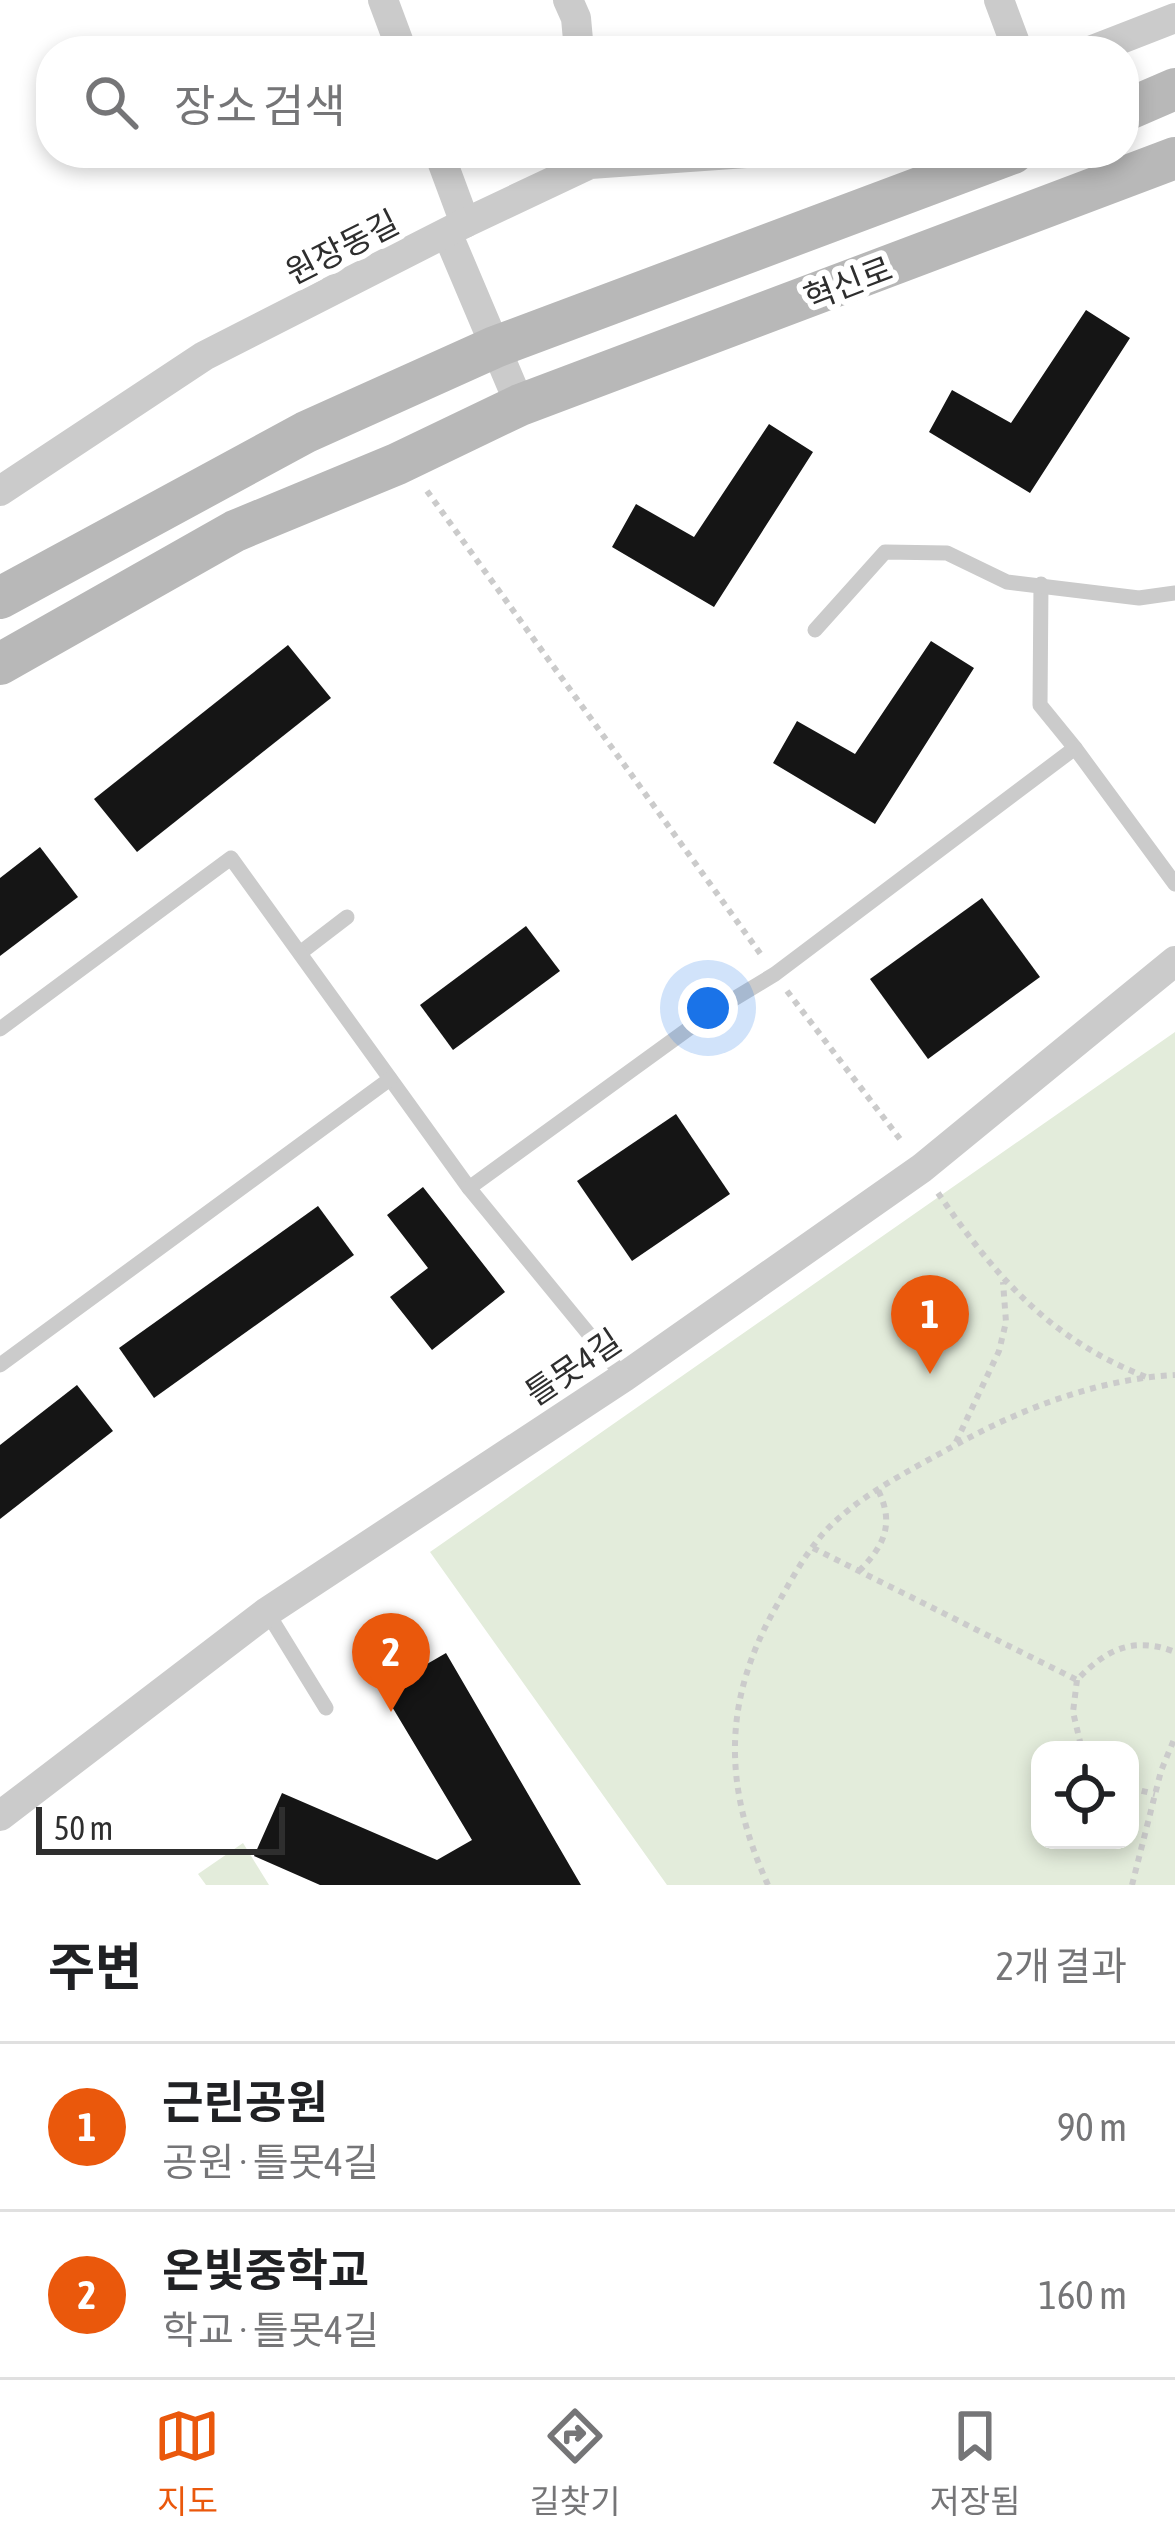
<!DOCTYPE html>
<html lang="ko">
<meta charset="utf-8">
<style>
:root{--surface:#fff;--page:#f6f6f6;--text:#202124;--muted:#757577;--line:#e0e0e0;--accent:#ea580c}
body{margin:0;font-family:"Asap Condensed","Noto Sans KR",sans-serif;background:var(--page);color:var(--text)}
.controls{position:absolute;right:36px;bottom:36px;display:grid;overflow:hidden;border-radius:24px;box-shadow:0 6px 18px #0003}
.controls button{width:108px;height:108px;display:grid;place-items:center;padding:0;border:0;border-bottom:3px solid var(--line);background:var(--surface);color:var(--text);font:60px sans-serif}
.scale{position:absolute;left:36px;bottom:30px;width:249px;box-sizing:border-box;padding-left:12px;border:6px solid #2e2e2e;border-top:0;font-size:33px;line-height:42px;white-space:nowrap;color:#2e2e2e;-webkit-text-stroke:9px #fff;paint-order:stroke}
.you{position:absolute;left:708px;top:1008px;width:42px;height:42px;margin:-30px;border:9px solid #fff;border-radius:50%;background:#1a73e8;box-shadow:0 0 0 18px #1a73e833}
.badge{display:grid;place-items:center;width:78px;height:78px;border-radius:50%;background:var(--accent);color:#fff;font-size:39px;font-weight:700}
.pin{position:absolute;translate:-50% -99px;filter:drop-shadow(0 3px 6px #0008)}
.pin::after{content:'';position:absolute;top:63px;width:42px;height:36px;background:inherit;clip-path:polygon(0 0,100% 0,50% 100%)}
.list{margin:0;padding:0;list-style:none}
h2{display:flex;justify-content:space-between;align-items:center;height:156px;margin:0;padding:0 48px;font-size:51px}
h2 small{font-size:39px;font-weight:400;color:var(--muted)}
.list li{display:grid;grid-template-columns:78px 1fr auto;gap:36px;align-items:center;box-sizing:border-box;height:168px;padding:0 48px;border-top:3px solid var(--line)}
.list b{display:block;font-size:45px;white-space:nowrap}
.list p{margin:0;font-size:39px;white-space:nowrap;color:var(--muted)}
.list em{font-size:39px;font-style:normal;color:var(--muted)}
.icon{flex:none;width:66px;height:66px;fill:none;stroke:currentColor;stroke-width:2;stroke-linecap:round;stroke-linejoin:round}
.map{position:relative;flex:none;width:1175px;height:1885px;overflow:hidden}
.search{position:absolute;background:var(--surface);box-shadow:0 6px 18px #0003;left:36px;right:36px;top:36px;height:132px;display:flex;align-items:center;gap:30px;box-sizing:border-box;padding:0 42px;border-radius:48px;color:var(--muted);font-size:45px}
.sheet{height:492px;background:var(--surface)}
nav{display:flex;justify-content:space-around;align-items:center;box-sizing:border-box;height:168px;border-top:3px solid var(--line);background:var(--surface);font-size:33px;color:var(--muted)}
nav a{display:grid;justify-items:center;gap:6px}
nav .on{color:var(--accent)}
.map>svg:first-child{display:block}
.green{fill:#e3ecdb;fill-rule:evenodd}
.building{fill:#151515}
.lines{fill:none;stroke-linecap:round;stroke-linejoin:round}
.path{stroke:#cbcbcb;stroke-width:6;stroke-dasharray:6 6;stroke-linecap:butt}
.service{stroke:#cbcbcb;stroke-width:15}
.minor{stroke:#cbcbcb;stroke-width:30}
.secondary{stroke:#b8b8b8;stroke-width:42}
.labels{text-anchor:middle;stroke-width:12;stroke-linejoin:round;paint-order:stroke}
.street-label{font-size:33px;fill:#2e2e2e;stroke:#fff}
</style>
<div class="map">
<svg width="1175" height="1885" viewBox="0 0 1175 1885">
<rect width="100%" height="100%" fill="#fff"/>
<g class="green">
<path d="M1175,1032V1885H667L430,1552ZM1040,1750H1130V1840H1040Z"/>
<polygon points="243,1843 269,1885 206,1885 198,1874"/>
</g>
<g class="building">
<polygon points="1086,310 1130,338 1030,493 929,432 952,390 1011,423"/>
<polygon points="769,424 813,452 714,607 612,547 636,504 694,537"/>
<polygon points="931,641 974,668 875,824 773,763 797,721 855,754"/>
<polygon points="288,645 331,698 137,852 94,799"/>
<polygon points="40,847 78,897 0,956 0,878"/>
<polygon points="982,898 1040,977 928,1059 870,979"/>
<polygon points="526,926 560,971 453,1050 420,1005"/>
<polygon points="676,1114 730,1194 632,1261 577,1181"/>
<polygon points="423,1187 505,1292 432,1350 390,1297 428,1268 387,1215"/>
<polygon points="318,1206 354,1255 154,1398 119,1348"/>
<polygon points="77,1385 113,1431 0,1519 0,1445"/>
<polygon points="446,1653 581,1885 320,1885 254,1856 282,1793 437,1860 472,1840 382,1690"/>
</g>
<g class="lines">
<g class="path">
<polyline points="427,491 762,956"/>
<polyline points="787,991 903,1143"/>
<path d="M938,1193C995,1276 1049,1339 1146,1377"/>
<polyline points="956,1442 999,1351 1006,1322 1003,1282"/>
<path d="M813,1548L1077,1680C1106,1649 1134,1636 1175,1652"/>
<path d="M859,1571C884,1546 895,1524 878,1490"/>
<polyline points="1077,1680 1073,1712 1082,1750"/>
<polyline points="1130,1788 1155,1794"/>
<path d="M768,1885C723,1786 722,1701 777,1605C790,1582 804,1556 821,1536C854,1498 907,1472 950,1448C1018,1410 1096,1379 1175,1375"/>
<polyline points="1132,1885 1161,1771 1175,1737"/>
</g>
<g class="service">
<polyline points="1041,584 1040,705 1075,748"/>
<polyline points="815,630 885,552 947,553 1007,582 1139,598 1175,593"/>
<polyline points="300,953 347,917"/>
<polyline points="0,1029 231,858 469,1188"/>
<polyline points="0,1365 390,1079"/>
<polyline points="624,1377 469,1188 709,1014 775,974 1075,748 1175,884"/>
<polyline points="267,1612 326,1708"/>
</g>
<g class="minor">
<polyline points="383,0 402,51"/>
<polyline points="568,0 576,18 579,51"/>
<polyline points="999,0 1018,51"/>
<polyline points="1090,51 1175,18"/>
<polyline points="439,153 465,223"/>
<polyline points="448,235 520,405"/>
<polyline points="0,491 204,356 465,223 590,164 746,153"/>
<polyline points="0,1816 267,1612 624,1377 922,1168 1175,961"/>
</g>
<g class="secondary">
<polyline points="1124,111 1175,89"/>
<polyline points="0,598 306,432 495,347 1013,153"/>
<polyline points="0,664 235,531 397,464 520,405 1175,158"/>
</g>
</g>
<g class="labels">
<g class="street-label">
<text transform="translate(342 247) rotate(-27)" y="12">원장동길</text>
<text transform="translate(848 283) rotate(-21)" y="12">혁신로</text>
<text transform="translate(573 1367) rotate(-34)" y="12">틀못4길</text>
</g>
</g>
</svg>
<div class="controls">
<button><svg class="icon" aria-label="locate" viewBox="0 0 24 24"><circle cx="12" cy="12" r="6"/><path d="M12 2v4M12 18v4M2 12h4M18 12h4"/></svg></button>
</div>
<div class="scale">50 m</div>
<div class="you"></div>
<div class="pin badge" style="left:930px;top:1374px">1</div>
<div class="pin badge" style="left:391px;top:1712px">2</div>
<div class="search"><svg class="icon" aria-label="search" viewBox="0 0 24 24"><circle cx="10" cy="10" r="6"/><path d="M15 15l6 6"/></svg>장소 검색</div>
</div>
<section class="sheet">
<h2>주변<small>2개 결과</small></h2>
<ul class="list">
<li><span class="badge">1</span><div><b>근린공원</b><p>공원 · 틀못4길</p></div><em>90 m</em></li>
<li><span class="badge">2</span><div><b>온빛중학교</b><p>학교 · 틀못4길</p></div><em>160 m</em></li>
</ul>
</section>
<nav>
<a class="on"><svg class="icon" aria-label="map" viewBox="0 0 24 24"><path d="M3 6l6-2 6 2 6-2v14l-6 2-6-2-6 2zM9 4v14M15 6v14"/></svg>지도</a>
<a><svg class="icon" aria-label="directions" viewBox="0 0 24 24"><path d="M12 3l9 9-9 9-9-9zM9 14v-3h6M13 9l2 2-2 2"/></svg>길찾기</a>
<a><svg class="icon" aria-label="saved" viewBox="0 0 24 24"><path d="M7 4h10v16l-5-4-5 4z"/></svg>저장됨</a>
</nav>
